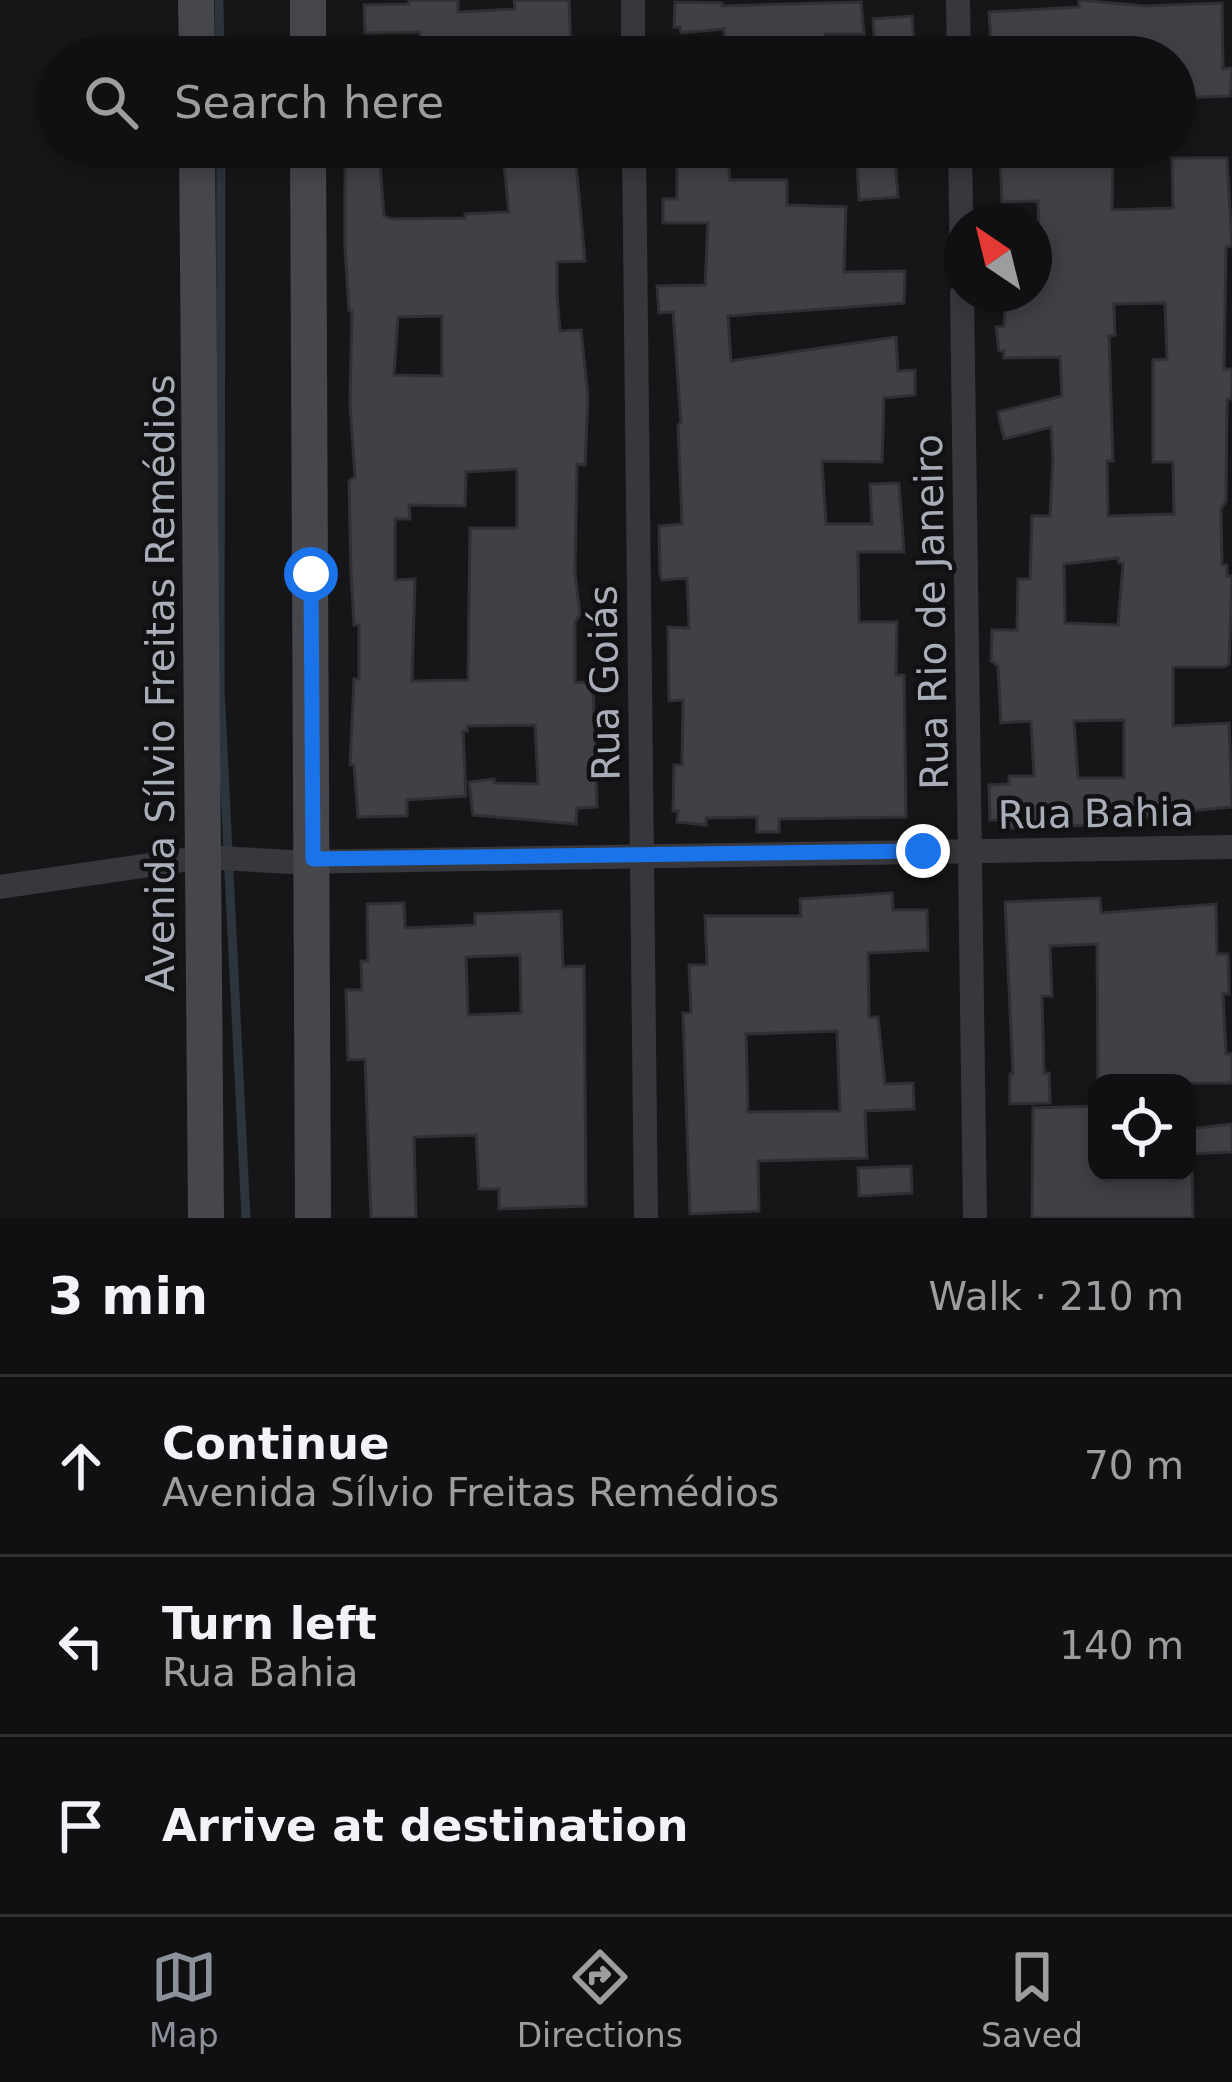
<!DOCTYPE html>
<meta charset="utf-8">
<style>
:root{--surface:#101012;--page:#19191b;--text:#f1f3f6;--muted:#9c9d9f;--line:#303032;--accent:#8c9099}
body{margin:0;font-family:"DejaVu Sans",sans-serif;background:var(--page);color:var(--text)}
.controls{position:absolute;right:36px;bottom:36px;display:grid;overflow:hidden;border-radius:24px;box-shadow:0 6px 18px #0003}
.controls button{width:108px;height:108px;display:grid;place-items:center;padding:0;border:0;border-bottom:3px solid var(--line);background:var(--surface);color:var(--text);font:60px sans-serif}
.compass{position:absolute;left:944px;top:204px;width:108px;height:108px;border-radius:50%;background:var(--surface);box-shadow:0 6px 18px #0003;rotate:325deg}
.stop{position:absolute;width:36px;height:36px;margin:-27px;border:9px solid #1a73e8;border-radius:50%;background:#fff}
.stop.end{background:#1a73e8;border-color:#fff;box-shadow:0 3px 12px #0008}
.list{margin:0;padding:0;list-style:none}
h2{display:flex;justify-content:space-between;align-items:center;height:156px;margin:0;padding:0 48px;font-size:51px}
h2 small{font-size:39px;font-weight:400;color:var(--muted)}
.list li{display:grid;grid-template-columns:78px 1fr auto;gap:36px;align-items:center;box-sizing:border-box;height:180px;padding:0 48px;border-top:3px solid var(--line)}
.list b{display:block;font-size:45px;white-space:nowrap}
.list p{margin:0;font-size:39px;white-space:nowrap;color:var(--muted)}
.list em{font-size:39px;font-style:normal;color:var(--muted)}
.icon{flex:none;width:66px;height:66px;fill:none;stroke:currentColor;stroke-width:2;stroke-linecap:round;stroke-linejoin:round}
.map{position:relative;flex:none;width:1232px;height:1218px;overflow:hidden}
.search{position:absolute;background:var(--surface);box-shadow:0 6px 18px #0003;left:36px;right:36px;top:36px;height:132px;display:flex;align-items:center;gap:30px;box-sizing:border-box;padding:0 42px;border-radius:66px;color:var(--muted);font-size:45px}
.sheet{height:696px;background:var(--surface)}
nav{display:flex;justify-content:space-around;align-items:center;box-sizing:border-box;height:168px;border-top:3px solid var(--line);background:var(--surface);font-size:33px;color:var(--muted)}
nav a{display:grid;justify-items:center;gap:6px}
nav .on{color:var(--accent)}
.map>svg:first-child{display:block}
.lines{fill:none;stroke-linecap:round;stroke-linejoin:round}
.stream{stroke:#2c353c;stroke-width:9}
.building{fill:#404145;stroke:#303034;stroke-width:3;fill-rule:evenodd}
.street{stroke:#37383d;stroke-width:24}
.secondary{stroke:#45474d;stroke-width:36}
.route{stroke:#1a73e8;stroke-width:15}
.labels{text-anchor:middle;stroke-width:9;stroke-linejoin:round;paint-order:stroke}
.street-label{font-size:39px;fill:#a8adb8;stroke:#111113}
</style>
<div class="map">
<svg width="1232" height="1218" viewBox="0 0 1232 1218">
<rect width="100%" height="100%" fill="#161618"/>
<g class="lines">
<g class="stream">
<polyline points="219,0 220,57"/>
<polyline points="221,147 220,689 246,1218"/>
</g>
</g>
<g class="building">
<polygon points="409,0 458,0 458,12 515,9 514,0 569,0 571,52 535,57 422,56 420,32 365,33 364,5 409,4"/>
<polygon points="1079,0 1144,6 1222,3 1223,69 1232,68 1230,96 1175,98 1175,57 1114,57 1114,43 1047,47 1046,39 991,43 989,12 1079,7"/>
<polygon points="675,2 722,3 722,6 861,2 864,34 825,34 825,57 725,57 724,29 681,33 680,27 674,27"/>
<polygon points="912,16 914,43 875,46 873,19"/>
<polygon points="856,147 894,147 898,197 859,200"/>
<path d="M1046,156L1113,157L1112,210L1173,208L1172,158H1227L1232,246L1226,247L1224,369H1232V385L1231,399H1227L1226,501L1221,509L1222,565H1227V576H1232L1229,664L1224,667H1173V726L1229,723L1232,807L1165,813V816L1121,820L1120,824L1009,828V820H990L989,785L1009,784V776H1034L1031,721L1001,723L998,666L991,661L992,630H1017L1018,579H1030L1032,516H1050L1053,459L1051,427L1004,439L998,412L1062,396L1060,357L1004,358V351H999L996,327L1004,326L1006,294H1034V276L1040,275L1038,201L1002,202L1000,158ZM1165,303L1167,359L1153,360V462H1173L1174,514L1108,516L1107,461H1113L1109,336L1115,335L1114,304ZM1118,558L1119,563H1123L1118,625L1065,623L1064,564ZM1124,720V778H1078L1074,721Z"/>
<polygon points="728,160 730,180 787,180 787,205 846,207 844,272 905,271 904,303 728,316 731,361 896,337 898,371 915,370 915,395 884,398 882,462 822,461 826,524 872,524 870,484 899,483 904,552 858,552 859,622 897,622 896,675 904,675 906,817 779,819 779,832 757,832 757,817 706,818 706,825 677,822 678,811 673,811 674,765 682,765 683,700 669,701 668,627 689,628 687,578 662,580 660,574 659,526 682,524 678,425 681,423 673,312 659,313 657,286 705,285 708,223 663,223 663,199 677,199 677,166"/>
<path d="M576,163L585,261L557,262V295L560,331L581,330L588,397L585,465L577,464L575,573L580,614L575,623V682L593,683L597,807L577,808L576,824L473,815L469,782L494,779V783L538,784L535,725L467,726V731H463L466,796L407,800V816L358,817L354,765H350L354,679H359V625H354L351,574L349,481L355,477L350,404L352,311H349L345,248V166L380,164L384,216L392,219L465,218V214L509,212L504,166ZM442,316V376L394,375L398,317ZM517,469V528H470L468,680L412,681L415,579L395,580V519H410L409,505L465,506L466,472Z"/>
<path d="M892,893L893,910H927L928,950L868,953L869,1017H878L885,1084L913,1083L914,1109L865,1111L867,1158L758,1161L759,1211L690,1214L683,1013H691L689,965H707L705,916H801L800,899ZM837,1031L840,1111L748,1112L746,1034Z"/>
<polygon points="1100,898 1101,913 1216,904 1217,954 1228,954 1229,994 1223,994 1226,1054 1232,1054 1232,1083 1098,1083 1097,944 1050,946 1052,996 1042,996 1044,1073 1049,1073 1050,1103 1010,1104 1010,1074 1013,1074 1005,902"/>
<path d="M404,903L405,928L475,925V914L561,911L563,967L584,966L586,1206L499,1209V1189H479L476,1135L414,1137L416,1218H371L365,1059L348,1060L346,990H362L361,961H368L367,904ZM520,955L521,1013L468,1015L466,957Z"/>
<polygon points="1097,1106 1097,1173 1192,1173 1193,1218 1032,1218 1033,1108"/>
<polygon points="1232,1124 1232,1152 1187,1154 1187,1129"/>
<polygon points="911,1166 912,1193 859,1196 858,1168"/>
</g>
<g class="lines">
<g class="street">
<polyline points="633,0 633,57"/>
<polyline points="958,0 959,57"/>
<polyline points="634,147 646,1218"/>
<polyline points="960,147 962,272"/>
<polyline points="962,294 975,1218"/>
<polyline points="0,887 204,857 290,862 1232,847"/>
</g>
<g class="secondary">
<polyline points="196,0 197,57"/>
<polyline points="308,0 308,57"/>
<polyline points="197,147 206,1218"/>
<polyline points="308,147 313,1218"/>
</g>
</g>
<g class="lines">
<polyline class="route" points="311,574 313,859 923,851"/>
</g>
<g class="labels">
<g class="street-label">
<text transform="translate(931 612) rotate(-91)" y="14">Rua Rio de Janeiro</text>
<text transform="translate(160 683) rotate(-90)" y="14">Avenida Sílvio Freitas Remédios</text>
<text transform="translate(604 683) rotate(-91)" y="14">Rua Goiás</text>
<text transform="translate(1096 813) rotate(-1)" y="14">Rua Bahia</text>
</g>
</g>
</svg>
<div class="controls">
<button><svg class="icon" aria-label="locate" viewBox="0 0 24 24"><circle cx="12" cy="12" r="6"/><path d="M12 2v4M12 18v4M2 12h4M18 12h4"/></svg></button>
</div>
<svg class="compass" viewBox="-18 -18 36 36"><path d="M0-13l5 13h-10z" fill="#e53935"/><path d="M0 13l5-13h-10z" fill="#9c9d9f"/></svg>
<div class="stop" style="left:311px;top:574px"></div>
<div class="stop end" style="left:923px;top:851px"></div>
<div class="search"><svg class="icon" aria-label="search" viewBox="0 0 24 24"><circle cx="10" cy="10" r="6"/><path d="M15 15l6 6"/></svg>Search here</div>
</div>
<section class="sheet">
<h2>3 min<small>Walk · 210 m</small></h2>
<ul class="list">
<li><svg class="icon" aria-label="ahead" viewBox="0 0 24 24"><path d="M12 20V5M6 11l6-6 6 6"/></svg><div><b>Continue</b><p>Avenida Sílvio Freitas Remédios</p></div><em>70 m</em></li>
<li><svg class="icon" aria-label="left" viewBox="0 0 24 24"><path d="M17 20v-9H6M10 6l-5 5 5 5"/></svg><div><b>Turn left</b><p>Rua Bahia</p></div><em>140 m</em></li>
<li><svg class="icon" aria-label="arrive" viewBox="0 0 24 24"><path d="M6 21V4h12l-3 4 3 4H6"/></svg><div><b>Arrive at destination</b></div></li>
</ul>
</section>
<nav>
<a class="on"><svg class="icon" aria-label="map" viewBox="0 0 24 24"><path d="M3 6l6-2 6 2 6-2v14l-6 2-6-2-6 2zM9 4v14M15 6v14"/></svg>Map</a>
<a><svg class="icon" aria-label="directions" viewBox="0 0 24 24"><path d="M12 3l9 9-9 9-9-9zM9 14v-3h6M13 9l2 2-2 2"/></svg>Directions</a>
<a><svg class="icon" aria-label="saved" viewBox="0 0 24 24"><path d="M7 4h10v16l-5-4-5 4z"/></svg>Saved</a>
</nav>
